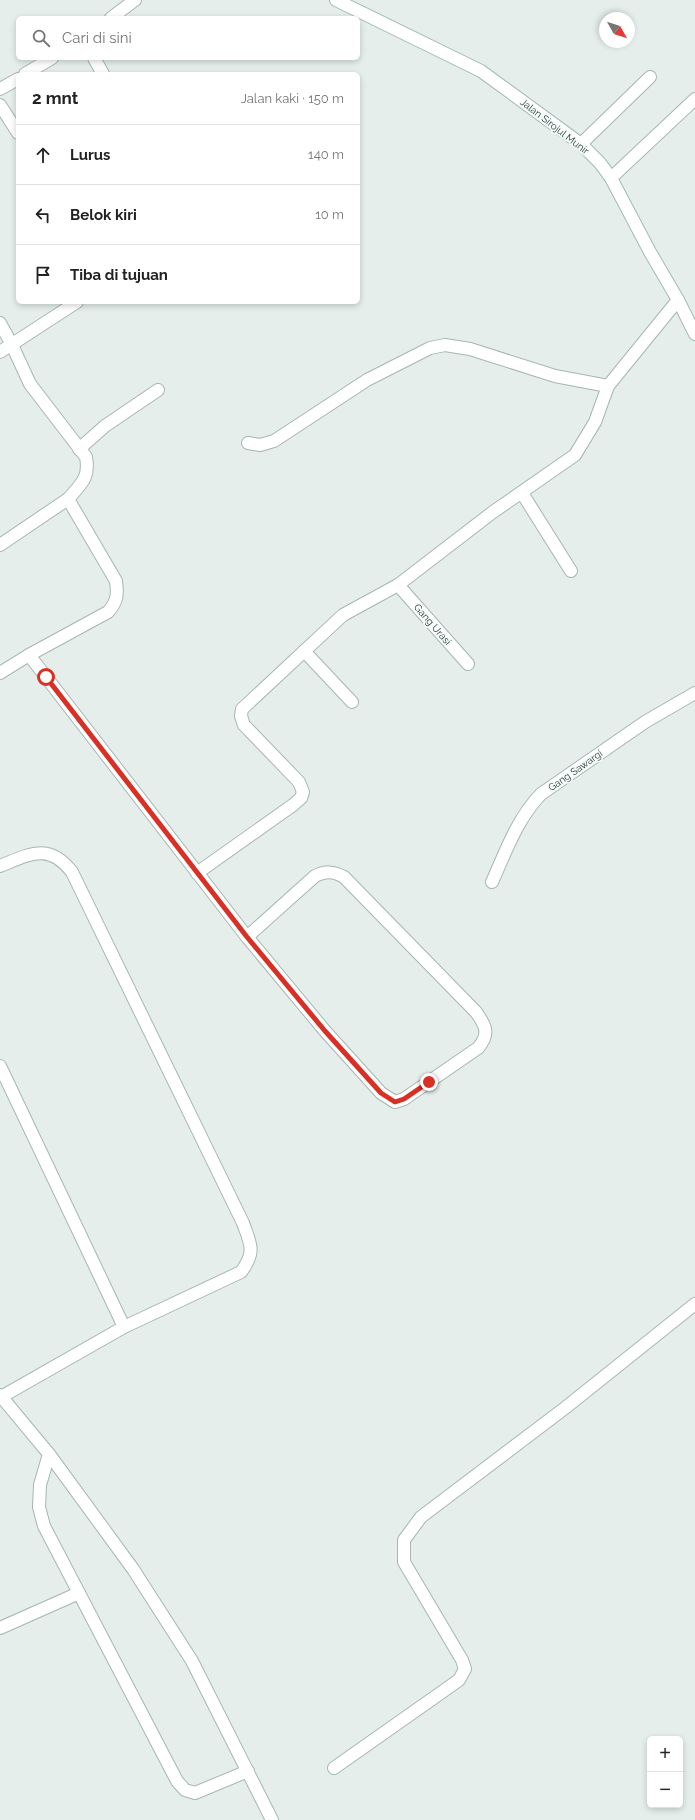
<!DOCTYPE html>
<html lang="id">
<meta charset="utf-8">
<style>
:root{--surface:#fff;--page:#f2f2f2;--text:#222;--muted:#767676;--line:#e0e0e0}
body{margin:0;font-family:Raleway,sans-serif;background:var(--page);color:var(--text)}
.controls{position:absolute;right:12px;bottom:12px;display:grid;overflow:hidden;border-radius:6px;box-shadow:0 2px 6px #0003}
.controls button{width:36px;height:36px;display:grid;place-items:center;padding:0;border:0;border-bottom:1px solid var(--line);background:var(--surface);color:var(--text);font:20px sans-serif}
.compass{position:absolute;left:599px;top:12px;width:36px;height:36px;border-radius:50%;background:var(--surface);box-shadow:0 2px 6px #0003;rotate:129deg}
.stop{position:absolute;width:12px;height:12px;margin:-9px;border:3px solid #d93025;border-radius:50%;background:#fff}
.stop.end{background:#d93025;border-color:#fff;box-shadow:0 1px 4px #0008}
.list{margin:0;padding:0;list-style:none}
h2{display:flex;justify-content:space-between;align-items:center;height:52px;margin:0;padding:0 16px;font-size:17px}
h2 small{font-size:13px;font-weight:400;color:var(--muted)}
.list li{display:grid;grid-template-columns:26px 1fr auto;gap:12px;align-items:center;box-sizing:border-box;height:60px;padding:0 16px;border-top:1px solid var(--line)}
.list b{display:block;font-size:15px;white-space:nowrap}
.list em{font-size:13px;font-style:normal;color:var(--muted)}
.icon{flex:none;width:22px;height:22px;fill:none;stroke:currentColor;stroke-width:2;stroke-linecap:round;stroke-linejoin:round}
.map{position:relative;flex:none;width:695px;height:1820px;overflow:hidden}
.search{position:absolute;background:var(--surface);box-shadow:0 2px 6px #0003;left:16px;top:16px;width:344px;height:44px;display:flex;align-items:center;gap:10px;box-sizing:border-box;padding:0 14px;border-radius:6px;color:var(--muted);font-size:15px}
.panel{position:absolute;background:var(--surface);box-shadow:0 2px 6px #0003;left:16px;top:72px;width:344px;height:232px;border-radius:6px}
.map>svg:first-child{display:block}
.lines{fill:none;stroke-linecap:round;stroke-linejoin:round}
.street-casing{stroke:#a7b6b3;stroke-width:14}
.secondary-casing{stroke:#a4bab5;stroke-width:14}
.street{stroke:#fff;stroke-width:12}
.secondary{stroke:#fff;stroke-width:12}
.route{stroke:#d93025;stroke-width:5}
.labels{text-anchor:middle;stroke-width:3.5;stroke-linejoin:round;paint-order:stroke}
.street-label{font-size:10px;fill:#24403d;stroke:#f6faf9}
</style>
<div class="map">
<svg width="695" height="1820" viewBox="0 0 695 1820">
<rect width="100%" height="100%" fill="#e5eeeb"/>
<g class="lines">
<defs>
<g id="street">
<polyline points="111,18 135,0"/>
<polyline points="94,58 103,74"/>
<polyline points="25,74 52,58"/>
<polyline points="0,89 18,79"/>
<polyline points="0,105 18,133"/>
<polyline points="581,144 650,77"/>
<polyline points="611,178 695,99"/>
<path d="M0,323L12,345L30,384L86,457C90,478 81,484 68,499L116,581C118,595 117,602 108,612L29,655L0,673"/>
<polyline points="0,352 77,302"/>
<polyline points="248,443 260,445 274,441 367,380 430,348 445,345 470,349 555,376 608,386"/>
<polyline points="79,449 105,426 158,390"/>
<polyline points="522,493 571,571"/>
<polyline points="0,545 68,499"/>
<polyline points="398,585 468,664"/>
<polyline points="304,651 352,702"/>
<path d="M29,655L247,937L325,1031L381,1093L395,1102L404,1099L478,1048C490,1034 486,1026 476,1012L344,877C333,871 326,871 315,876L247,937"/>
<path d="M0,866C30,854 49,842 72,872L243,1223C251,1245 256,1252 241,1272L124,1327L1,1397"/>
<polyline points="197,873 293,805 301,798 303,792 299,782 244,725 241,716 242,709 343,615 398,585 493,512 575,455 595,422 608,386 678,300"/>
<path d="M492,882C506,851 517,819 541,794L645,722L695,693"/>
<polyline points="0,1066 124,1327"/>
<polyline points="0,1395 49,1454 133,1569 192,1661 272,1820"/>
<polyline points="49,1454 40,1485 39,1507 44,1526 177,1781 185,1790 195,1793 248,1771"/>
<polyline points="0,1628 79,1593"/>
<polyline points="334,1768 459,1680 465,1669 462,1660 404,1562 404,1540 421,1517 565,1408 695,1304"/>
</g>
<polyline id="secondary" points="336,0 481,71 581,144 600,163 611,178 650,252 678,300 695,334"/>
</defs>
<use href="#street" class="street-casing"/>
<use href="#secondary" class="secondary-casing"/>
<use href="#street" class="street"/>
<use href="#secondary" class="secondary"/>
</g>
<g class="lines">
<polyline class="route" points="46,677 247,937 325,1031 381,1093 395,1102 404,1099 429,1082"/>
</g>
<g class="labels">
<g class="street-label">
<text transform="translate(555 126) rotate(38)" y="4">Jalan Sirojul Munir</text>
<text transform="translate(433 624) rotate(49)" y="4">Gang Urasi</text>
<text transform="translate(575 770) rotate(-35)" y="4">Gang Sawargi</text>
</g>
</g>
</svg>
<div class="controls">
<button>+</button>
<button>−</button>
</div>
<svg class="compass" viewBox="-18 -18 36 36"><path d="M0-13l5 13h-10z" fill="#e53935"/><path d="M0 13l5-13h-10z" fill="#767676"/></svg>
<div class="stop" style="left:46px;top:677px"></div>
<div class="stop end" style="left:429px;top:1082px"></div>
<div class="search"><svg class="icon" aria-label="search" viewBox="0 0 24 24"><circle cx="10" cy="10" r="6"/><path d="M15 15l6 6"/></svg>Cari di sini</div>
<section class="panel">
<h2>2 mnt<small>Jalan kaki · 150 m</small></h2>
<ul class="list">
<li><svg class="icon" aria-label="ahead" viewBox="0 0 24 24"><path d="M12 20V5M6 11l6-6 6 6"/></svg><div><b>Lurus</b></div><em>140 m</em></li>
<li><svg class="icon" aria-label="left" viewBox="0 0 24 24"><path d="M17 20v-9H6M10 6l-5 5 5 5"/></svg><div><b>Belok kiri</b></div><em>10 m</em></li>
<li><svg class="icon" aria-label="arrive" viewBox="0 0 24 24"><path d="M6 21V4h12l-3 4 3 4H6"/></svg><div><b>Tiba di tujuan</b></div></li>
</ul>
</section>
</div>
